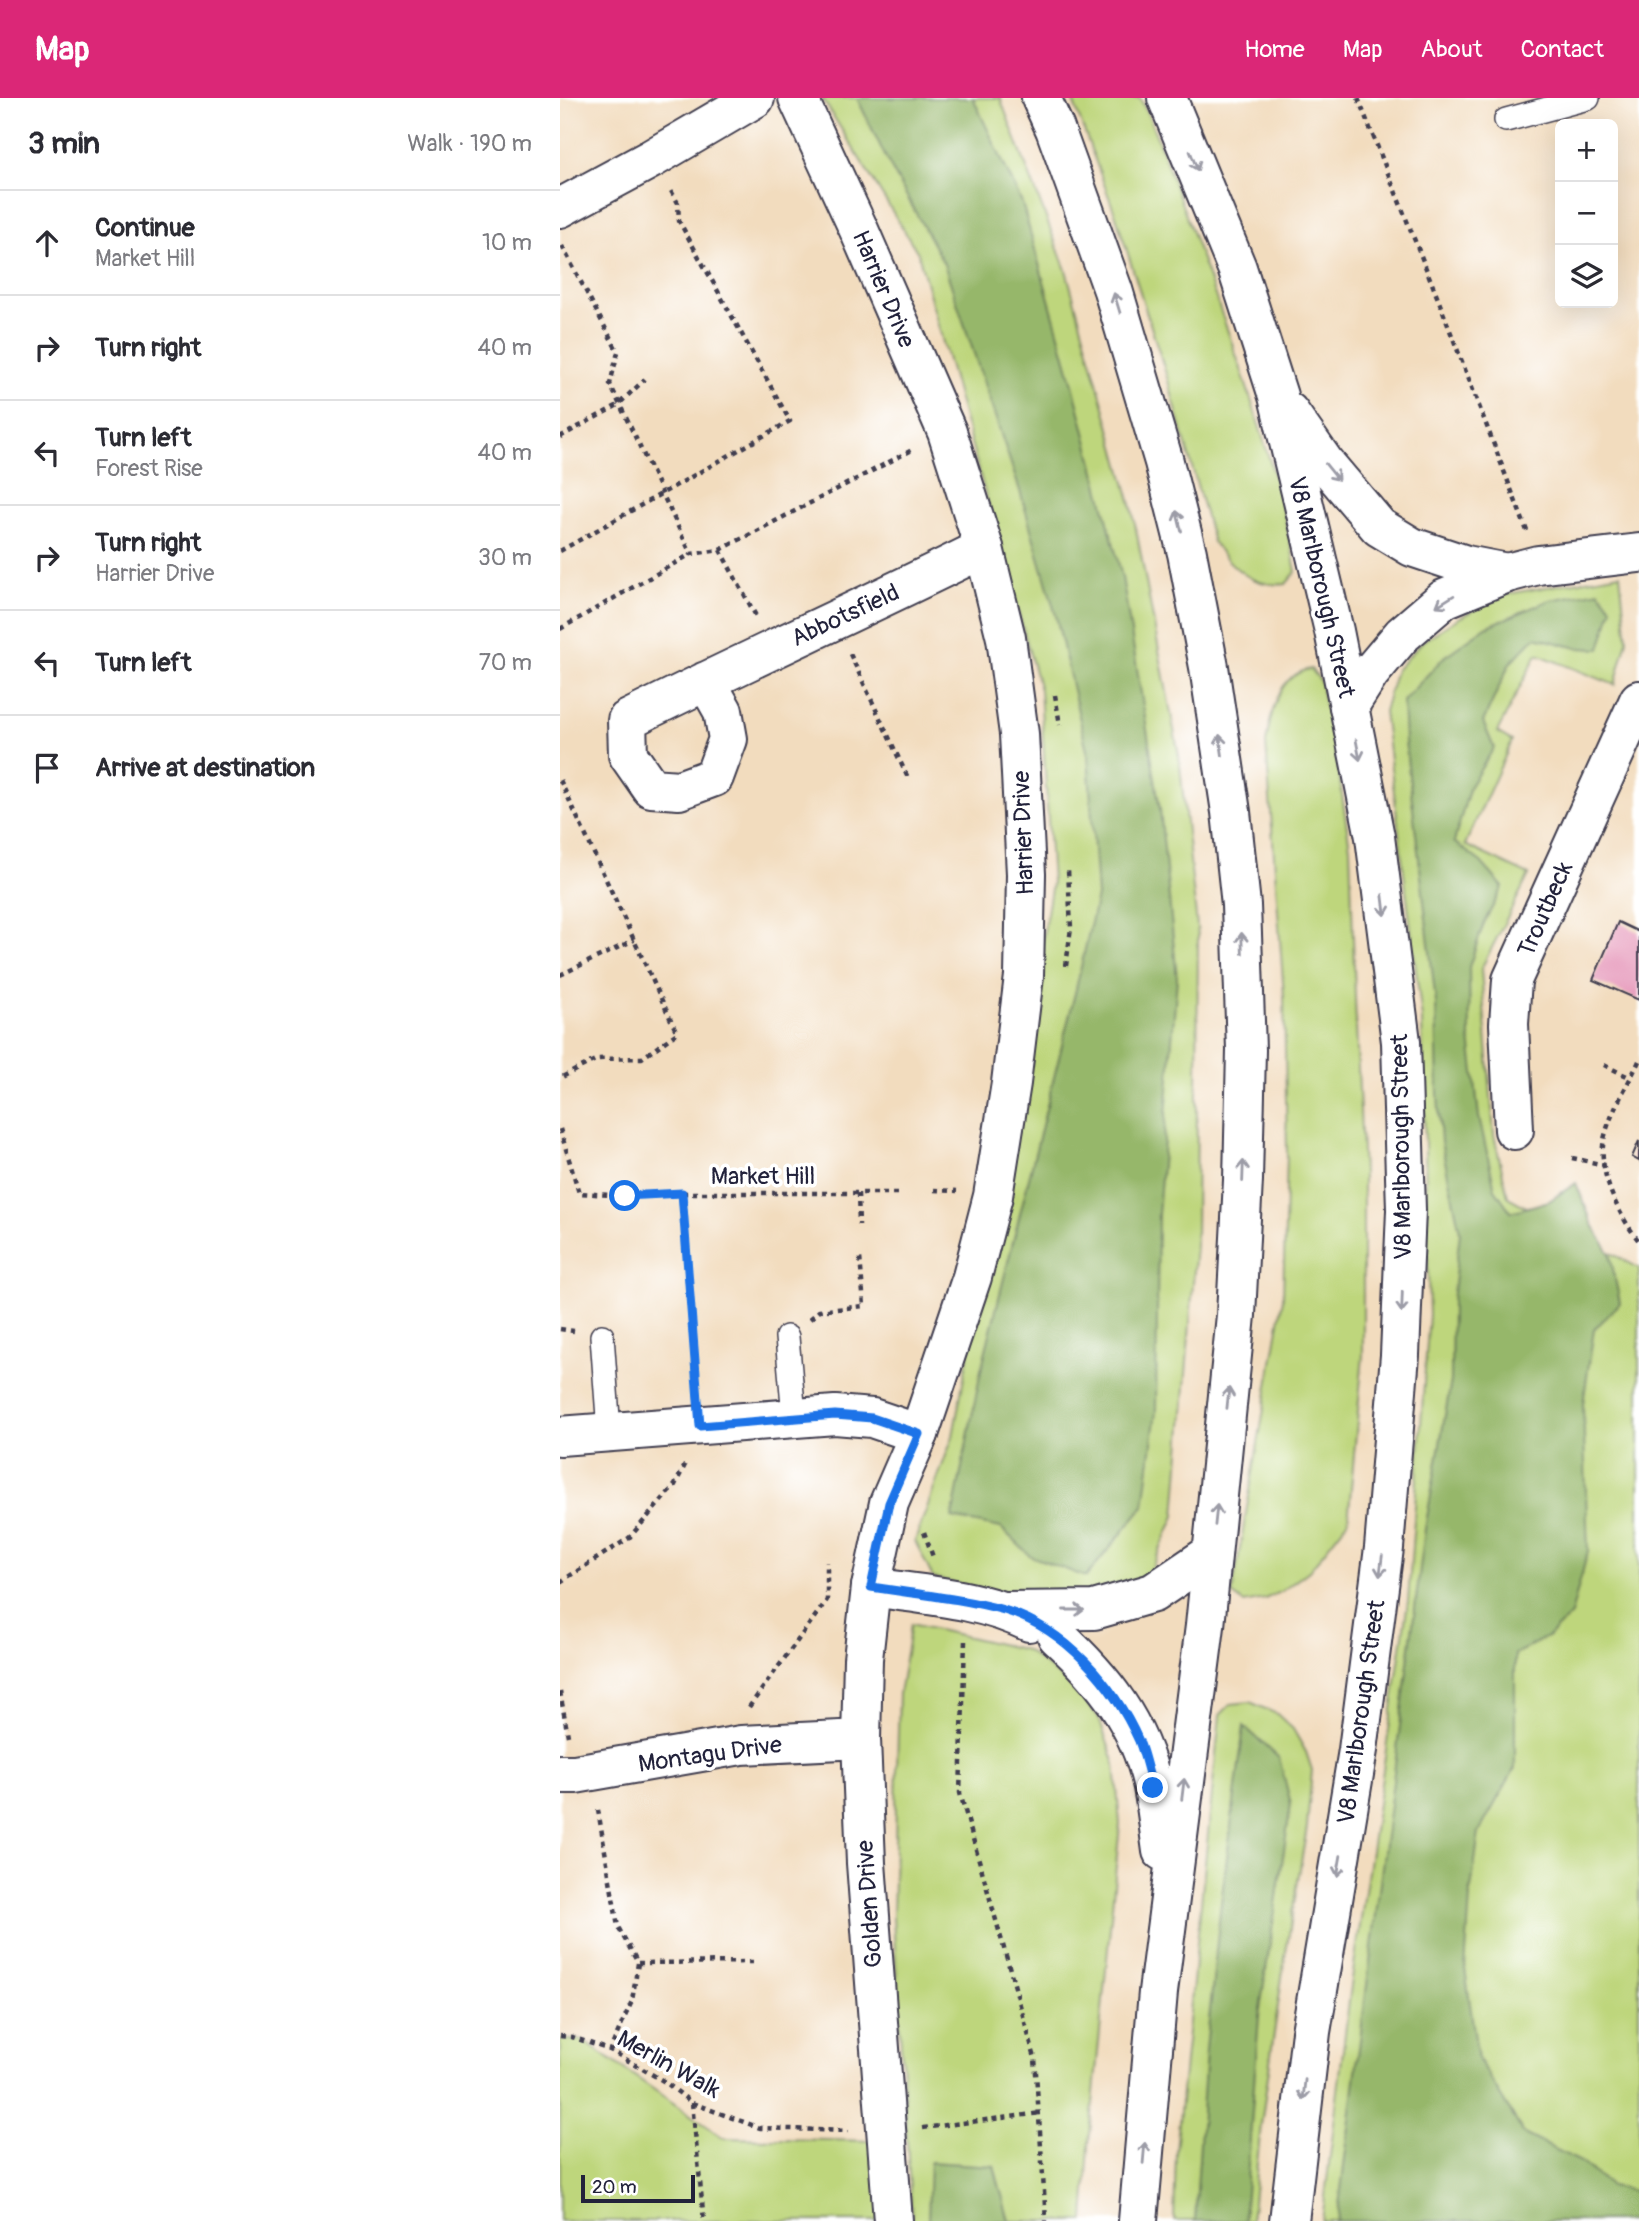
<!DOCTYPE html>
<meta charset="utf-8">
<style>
:root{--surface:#fff;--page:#f2f2f3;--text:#2b2b33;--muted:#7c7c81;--line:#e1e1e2;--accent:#db2777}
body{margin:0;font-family:Pangolin,sans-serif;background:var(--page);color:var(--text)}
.controls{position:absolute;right:21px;top:21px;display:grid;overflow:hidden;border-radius:10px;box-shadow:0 7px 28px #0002}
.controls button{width:63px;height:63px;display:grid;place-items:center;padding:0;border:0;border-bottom:2px solid var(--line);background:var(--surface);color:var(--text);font:35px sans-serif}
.scale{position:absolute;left:21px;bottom:18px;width:114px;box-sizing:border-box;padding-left:7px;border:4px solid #22223b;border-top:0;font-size:19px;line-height:24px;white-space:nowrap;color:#22223b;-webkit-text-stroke:5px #fff;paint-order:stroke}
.stop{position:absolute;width:21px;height:21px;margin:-16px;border:5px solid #1a73e8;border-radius:50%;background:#fff}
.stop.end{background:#1a73e8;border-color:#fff;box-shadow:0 2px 7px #0008}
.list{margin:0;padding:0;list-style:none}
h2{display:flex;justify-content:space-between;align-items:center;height:91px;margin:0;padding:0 28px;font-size:30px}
h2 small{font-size:23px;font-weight:400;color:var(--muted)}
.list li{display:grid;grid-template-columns:46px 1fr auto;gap:21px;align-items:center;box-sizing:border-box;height:105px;padding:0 28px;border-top:2px solid var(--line)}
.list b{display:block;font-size:26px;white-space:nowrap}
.list p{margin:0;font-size:23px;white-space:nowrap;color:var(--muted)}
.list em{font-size:23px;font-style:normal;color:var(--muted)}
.icon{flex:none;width:38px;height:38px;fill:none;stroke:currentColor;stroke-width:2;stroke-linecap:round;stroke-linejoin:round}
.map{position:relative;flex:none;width:1079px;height:2123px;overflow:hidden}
header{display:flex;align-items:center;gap:42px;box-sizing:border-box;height:98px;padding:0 35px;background:var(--accent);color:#fff}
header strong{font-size:33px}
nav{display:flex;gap:38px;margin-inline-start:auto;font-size:24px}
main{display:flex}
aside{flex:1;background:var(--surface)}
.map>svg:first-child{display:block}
.green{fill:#bed67b;stroke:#707c5b;stroke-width:2}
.forest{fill:#96b76b;stroke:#5c6c53;stroke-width:2}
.building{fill:#e8a0c0}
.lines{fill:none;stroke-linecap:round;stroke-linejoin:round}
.service-casing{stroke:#413e4f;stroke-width:26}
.minor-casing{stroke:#413e4f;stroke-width:42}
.tertiary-casing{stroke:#413e4f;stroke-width:42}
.secondary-casing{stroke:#413e4f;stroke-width:42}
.path{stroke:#413e4f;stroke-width:4.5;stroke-dasharray:5 5;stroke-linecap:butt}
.service{stroke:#fff;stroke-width:23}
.minor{stroke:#fff;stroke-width:38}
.tertiary{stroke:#fff;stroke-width:38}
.secondary{stroke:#fff;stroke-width:38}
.oneway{stroke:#9c9ca7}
.route{stroke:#1a73e8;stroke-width:9}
.labels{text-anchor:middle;stroke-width:7;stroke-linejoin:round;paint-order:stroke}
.street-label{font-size:24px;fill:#22223b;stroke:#fff}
</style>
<header>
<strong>Map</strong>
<nav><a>Home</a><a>Map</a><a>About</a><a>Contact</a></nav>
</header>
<main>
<aside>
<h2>3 min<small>Walk · 190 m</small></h2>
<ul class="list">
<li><svg class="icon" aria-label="ahead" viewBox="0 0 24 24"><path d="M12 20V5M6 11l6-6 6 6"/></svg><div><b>Continue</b><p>Market Hill</p></div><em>10 m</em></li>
<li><svg class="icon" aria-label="right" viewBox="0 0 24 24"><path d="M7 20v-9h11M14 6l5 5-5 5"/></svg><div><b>Turn right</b></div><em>40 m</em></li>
<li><svg class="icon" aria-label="left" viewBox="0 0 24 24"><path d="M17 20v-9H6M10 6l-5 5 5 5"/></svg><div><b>Turn left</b><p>Forest Rise</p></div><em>40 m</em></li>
<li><svg class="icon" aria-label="right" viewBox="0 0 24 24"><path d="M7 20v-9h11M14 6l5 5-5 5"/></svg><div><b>Turn right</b><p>Harrier Drive</p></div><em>30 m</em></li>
<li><svg class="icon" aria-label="left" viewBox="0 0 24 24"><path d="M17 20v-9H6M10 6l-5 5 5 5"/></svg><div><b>Turn left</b></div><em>70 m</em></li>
<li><svg class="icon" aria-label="arrive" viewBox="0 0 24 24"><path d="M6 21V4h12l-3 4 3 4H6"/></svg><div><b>Arrive at destination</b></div></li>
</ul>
</aside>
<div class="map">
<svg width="1079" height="2123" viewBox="0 0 1079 2123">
<rect width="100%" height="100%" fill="#fff"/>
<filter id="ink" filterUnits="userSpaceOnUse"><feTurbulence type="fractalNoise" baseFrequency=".0143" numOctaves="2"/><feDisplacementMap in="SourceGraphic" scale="14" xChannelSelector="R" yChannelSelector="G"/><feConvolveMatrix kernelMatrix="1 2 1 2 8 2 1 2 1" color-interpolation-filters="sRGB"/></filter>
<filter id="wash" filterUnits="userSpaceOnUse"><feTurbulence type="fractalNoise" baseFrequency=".00686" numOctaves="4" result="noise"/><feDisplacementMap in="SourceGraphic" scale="28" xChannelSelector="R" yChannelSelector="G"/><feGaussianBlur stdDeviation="1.57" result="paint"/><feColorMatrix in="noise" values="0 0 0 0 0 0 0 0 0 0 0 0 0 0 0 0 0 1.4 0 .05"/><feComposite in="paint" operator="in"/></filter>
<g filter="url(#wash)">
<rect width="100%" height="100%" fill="#f2dcbe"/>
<g class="green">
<polygon points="262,0 440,0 506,172 572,410 619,658 638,838 636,1147 615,1418 588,1479 517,1498 462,1501 373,1480 355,1443 393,1338 455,1008 492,785 480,592 358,155"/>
<path d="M512,0H580L590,21C621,103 651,185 680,268C702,335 724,403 736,474L726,486C693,490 672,470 653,444L607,279L556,118Z"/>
<polygon points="1060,476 1067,542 1055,587 977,556 937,634 952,643 905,747 969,777 921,871 934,1037 948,1099 1079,1170 1079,2123 762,2123 790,1895 848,1503 869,1217 862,921 824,613 836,572 863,543 897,521 942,497"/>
<path d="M751,571L760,582L778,670L790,750L796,929L803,1075V1257L788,1423L749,1473L722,1493L705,1501L684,1505L672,1496L723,1201L727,1055L724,898L706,645C711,616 717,576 751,571Z"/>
<polygon points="351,1526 466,1552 508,1585 538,1618 555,1666 560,1726 529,2047 524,2123 352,2123 333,1819 339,1596"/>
<polygon points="690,1604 717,1616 733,1631 746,1654 752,1672 747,1729 723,1872 701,2027 691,2123 614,2123 616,2053 660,1617 671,1606"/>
<polygon points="0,1942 22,1942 164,2040 317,2043 323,2123 0,2123"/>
</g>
<g class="forest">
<polygon points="297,0 413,0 462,105 512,283 562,479 600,711 617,880 598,1117 596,1313 584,1408 526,1479 470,1458 441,1430 392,1420 421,1272 516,891 537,798 528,657 496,518 460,393 384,166 329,66"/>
<polygon points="1039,493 1052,510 1040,551 1017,550 975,539 950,565 923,624 934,650 910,688 894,744 921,764 943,789 924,825 909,869 910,939 919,1019 935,1091 951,1114 989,1103 1016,1085 1032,1125 1050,1156 1060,1205 1034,1231 1023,1306 1028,1453 1011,1517 989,1538 955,1556 955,1670 919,1734 910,1799 905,1871 918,1961 964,2036 1021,2064 1051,2088 1079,2094 1079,2123 777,2123 865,1431 891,1283 892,1203 900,1134 881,1044 878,997 876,905 845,643 843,603 884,559 926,529 990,502"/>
<polygon points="684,1628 719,1660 731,1706 699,1918 684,2123 635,2123 646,1952 660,1813"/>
<polygon points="370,2064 434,2068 449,2123 368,2123"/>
</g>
<g id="blocks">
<g class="building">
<polygon points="1058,824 1079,834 1079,902 1033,882"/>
<polygon points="1079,1043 1079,1063 1072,1059"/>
</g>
</g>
</g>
<g filter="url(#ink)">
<use href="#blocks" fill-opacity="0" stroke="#413e4f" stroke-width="2"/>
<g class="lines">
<defs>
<g id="service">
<polyline points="946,22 1028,0"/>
<polyline points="42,1238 49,1333"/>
<polyline points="227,1239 234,1318"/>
</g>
<g id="minor">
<polyline points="0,110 91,61 195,0"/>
<path d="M146,583L163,613L168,641L154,679L119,692L91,690L68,657L67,622C185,563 306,509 424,450"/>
<polyline points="789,608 810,575 842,537 884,501 947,475 978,467 1079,455"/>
<polyline points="954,1032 949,926 952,882 1079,602"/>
<polyline points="0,1338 275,1317 312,1320 359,1336"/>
<polyline points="0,1676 15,1676 181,1647 301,1641"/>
</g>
<g id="tertiary">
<polyline points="238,0 299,132 387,334 424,450 446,540 459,636 466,776 464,878 451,985 433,1098 412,1179 359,1336 329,1405 311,1489 303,1561 301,1641 306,1765 333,2123"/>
<path d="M311,1489C364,1497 420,1500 469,1524"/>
<polyline points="446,1513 534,1512 593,1495 652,1455"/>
</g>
<g id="secondary">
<polyline points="481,0 495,31 553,192 604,364 627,455 649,569 671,714 681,807 686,952 683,1082 676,1217 645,1528 598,1894 578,2123"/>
<polyline points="607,0 677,170 718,298 774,533 815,739 841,944 846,1112 840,1257 824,1450 798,1652 751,1934 729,2123"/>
<polyline points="729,314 764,364 819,429 852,449 906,467 947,475"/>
<path d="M497,1538C544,1581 579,1625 593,1689C597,1710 599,1732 602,1753"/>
</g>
</defs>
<use href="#service" class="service-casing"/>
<use href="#minor" class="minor-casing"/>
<use href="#tertiary" class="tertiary-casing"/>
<use href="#secondary" class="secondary-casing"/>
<g class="path">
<polyline points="798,0 873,188 967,433"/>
<polyline points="2,148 58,254 50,286 131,456 160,452 196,518"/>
<polyline points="0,339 58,307 85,281"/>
<polyline points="160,452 352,352"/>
<polyline points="0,453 230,323 119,123 118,105 110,91"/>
<polyline points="0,531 131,456"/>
<polyline points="290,556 348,680"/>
<polyline points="495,597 500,627"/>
<polyline points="0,682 117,935 82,960 37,961 0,980"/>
<polyline points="506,868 511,830 508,772"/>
<polyline points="0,877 74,842"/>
<path d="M1079,963C1068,987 1046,1021 1043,1048C1040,1080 1060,1119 1079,1143"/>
<polyline points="1044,967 1071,980"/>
<polyline points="0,1031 19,1095 65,1098 122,1095 340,1095"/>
<polyline points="1012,1060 1045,1067"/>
<polyline points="374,1092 397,1093"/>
<polyline points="122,1095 137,1291"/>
<polyline points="298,1095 299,1127"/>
<polyline points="250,1221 259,1213 304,1208 300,1159"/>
<polyline points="0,1231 14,1233"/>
<polyline points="364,1434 373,1459"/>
<polyline points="0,1484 69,1440 115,1387 125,1367"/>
<polyline points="405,1543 400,1695 475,1960 486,2123"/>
<polyline points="0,1594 8,1638"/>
<polyline points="189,1609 267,1502 267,1464"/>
<polyline points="38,1712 58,1829 78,1865 72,1903 50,1952"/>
<polyline points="78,1865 194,1864"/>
<polyline points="0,1938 12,1939 50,1952 105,1984 132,2005 200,2030 288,2033"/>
<polyline points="132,2005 144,2123"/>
<polyline points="363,2030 481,2015"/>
</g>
<use href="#service" class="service"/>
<use href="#minor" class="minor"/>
<use href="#tertiary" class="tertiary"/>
<use href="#secondary" class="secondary"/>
</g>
<defs><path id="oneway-shaft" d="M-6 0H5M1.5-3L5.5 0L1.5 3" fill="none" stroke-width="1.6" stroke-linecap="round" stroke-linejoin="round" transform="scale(1.75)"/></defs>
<g class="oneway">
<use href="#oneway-shaft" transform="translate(634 63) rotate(68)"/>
<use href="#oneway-shaft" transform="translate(557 205) rotate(-107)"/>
<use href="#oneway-shaft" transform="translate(772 374) rotate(51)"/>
<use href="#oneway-shaft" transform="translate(619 423) rotate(-104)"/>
<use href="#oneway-shaft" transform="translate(885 503) rotate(148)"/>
<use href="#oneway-shaft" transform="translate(661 647) rotate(-98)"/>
<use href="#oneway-shaft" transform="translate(798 652) rotate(79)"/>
<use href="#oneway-shaft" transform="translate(824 807) rotate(83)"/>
<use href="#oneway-shaft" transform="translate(682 845) rotate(-92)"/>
<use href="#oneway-shaft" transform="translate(683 1073) rotate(-88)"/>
<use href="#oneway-shaft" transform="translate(842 1204) rotate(92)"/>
<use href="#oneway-shaft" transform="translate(668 1300) rotate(-84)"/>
<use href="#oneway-shaft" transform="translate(656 1417) rotate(-84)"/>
<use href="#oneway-shaft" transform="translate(821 1468) rotate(97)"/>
<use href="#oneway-shaft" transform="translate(514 1512)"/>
<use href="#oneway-shaft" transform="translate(623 1691) rotate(-83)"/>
<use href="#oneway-shaft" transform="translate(779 1768) rotate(100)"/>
<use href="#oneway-shaft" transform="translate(744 1992) rotate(96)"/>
<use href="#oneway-shaft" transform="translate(584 2055) rotate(-85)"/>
</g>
</g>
<g class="lines" filter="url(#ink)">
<path class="route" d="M65,1098L122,1095L140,1328L275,1317L312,1320L359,1336L329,1405L311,1489C355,1496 401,1500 444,1512C505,1530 554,1587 579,1643C585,1658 588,1675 593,1690"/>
</g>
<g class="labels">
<g class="street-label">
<text transform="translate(324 191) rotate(67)" y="8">Harrier Drive</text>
<text transform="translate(762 489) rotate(77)" y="8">V8 Marlborough Street</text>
<text transform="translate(285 517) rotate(-25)" y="8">Abbotsfield</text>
<text transform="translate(463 735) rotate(-92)" y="8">Harrier Drive</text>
<text transform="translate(985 811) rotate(-66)" y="8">Troutbeck</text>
<text transform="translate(841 1049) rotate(-91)" y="8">V8 Marlborough Street</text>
<text x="203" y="1086">Market Hill</text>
<text transform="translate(801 1614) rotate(-82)" y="8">V8 Marlborough Street</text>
<text transform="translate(150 1656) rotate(-8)" y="8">Montagu Drive</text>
<text transform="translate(309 1806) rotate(-94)" y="8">Golden Drive</text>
<text transform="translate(109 1966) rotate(29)" y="8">Merlin Walk</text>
</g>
</g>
</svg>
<div class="controls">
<button>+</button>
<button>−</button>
<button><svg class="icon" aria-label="layers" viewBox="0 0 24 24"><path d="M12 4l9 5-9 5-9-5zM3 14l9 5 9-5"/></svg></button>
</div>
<div class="scale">20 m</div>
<div class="stop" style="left:65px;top:1098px"></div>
<div class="stop end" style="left:593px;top:1690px"></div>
</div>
</main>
